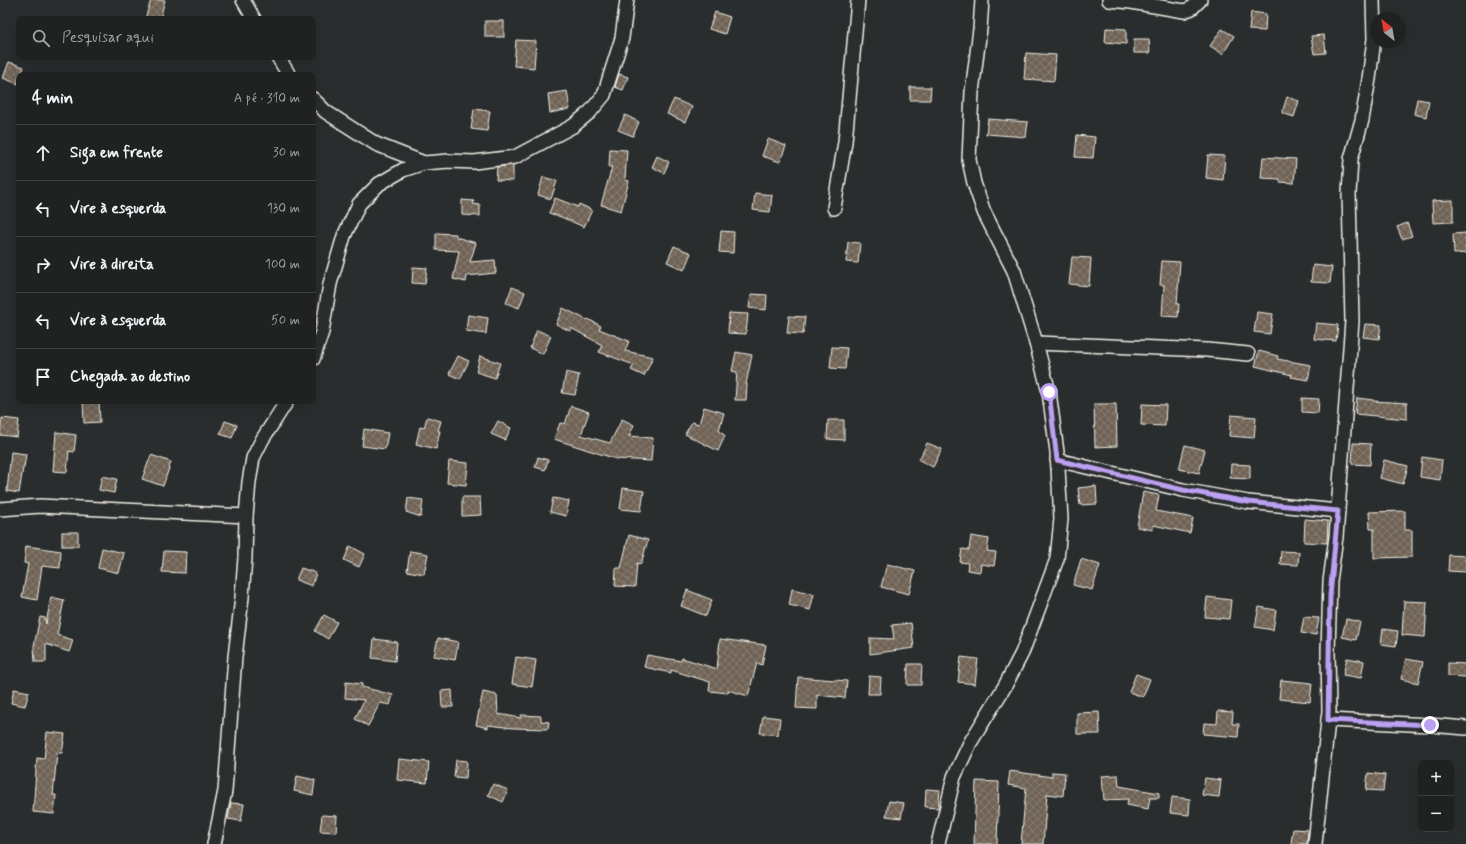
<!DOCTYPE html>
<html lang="pt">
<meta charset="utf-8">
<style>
:root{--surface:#202222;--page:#282a2a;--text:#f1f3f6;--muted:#a2a4a5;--line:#3d3f40}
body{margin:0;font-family:Mynerve,sans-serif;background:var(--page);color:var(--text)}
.controls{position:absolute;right:12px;bottom:12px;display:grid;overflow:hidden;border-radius:8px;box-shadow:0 4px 16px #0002}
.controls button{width:36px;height:36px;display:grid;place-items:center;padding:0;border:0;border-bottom:1px solid var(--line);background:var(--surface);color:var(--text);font:20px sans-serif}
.compass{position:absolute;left:1370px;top:12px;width:36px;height:36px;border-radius:50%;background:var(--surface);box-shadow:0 4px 16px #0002;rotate:329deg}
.stop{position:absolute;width:12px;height:12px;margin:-9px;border:3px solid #bca0f2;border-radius:50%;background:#fff}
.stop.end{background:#bca0f2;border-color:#fff;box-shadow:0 1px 4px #0008}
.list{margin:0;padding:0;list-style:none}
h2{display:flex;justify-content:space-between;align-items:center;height:52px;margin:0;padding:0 16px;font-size:17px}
h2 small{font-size:13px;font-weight:400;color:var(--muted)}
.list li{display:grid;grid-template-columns:26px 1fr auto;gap:12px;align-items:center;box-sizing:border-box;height:56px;padding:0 16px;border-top:1px solid var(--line)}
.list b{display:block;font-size:15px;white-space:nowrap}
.list em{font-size:13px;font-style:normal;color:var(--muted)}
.icon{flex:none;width:22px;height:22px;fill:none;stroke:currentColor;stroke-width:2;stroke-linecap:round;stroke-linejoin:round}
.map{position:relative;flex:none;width:1466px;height:844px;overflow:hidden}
.search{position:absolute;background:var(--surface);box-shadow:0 4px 16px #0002;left:16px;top:16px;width:300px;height:44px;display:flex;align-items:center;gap:10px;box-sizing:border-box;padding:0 14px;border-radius:8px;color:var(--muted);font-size:15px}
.panel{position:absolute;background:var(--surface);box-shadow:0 4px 16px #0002;left:16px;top:72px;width:300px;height:332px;border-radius:8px}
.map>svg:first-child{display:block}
.building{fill:url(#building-cross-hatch);stroke:#f4f1e8}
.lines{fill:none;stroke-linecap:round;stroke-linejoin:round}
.minor-casing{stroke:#f4f1e8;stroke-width:16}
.minor{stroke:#2a2d2e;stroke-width:13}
.route{stroke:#bca0f2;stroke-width:5}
</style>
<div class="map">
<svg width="1466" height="844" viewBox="0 0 1466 844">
<defs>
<pattern id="building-cross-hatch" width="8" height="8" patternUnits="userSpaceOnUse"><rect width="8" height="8" fill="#706457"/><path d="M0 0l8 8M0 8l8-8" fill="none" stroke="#857b6f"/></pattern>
</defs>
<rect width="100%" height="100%" fill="#2a2d2e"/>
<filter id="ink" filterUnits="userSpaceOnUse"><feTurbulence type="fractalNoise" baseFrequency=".025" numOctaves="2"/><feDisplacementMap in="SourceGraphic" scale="8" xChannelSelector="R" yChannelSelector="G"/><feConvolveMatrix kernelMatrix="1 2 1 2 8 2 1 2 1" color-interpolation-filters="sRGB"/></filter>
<g filter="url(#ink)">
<g class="building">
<polygon points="151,0 165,0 160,19 145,19"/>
<polygon points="715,12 730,17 725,34 709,29"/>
<polygon points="1251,12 1266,14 1265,31 1249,30"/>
<rect x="485" y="21" width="19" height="16"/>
<polygon points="1106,28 1126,29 1126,44 1105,42"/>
<polygon points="1222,29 1234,36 1223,54 1210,46"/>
<polygon points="1324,35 1326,53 1314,54 1311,36"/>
<polygon points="1134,39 1149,39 1150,53 1134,53"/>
<polygon points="516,40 536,41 534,68 514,66"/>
<polygon points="1026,53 1056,55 1054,81 1024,79"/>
<polygon points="9,62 24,67 21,75 19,75 18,84 3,78"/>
<polygon points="619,74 628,77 623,90 615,87"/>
<polygon points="910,87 931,87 930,100 910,100"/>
<polygon points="567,91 570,109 550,113 548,94"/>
<polygon points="1287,97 1299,101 1294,117 1282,113"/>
<polygon points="674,99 692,107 685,122 667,114"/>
<polygon points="1417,99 1429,101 1426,117 1414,114"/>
<polygon points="474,109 490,111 487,131 471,129"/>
<polygon points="625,115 639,122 633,136 618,130"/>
<polygon points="988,119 1028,122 1026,137 986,134"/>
<polygon points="1077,135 1095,137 1093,158 1075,157"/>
<polygon points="768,139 786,146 780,162 762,156"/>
<polygon points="610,149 627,150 625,180 629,181 621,211 601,205 612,167 609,167"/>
<polygon points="1208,155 1225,156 1223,180 1206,178"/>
<polygon points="657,156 669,162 664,173 652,167"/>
<polygon points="1263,157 1296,159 1294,183 1280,182 1280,179 1261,178"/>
<polygon points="513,165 513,181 496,180 497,167"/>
<polygon points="543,177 557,181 551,199 538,195"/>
<polygon points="755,193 772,195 770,212 753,210"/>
<polygon points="555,198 578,207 579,204 592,210 584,227 561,217 549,213"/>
<polygon points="462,200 474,201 473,204 480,205 480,216 462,215"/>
<polygon points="1453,200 1453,222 1433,223 1432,201"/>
<polygon points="1407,223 1412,236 1402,239 1397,227"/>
<polygon points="721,231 734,232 733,253 719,252"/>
<polygon points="436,233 456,234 456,237 476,243 470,262 495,260 496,273 467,276 466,282 453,279 459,251 436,250"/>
<polygon points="1466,233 1466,253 1454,254 1453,234"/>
<polygon points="848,242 860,243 858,263 846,262"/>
<polygon points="674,246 691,253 684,270 667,262"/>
<polygon points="1072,257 1091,258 1089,286 1069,284"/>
<polygon points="1162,261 1180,262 1177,304 1179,304 1178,317 1162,316 1164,285 1160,285"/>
<polygon points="1313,265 1332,267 1330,283 1311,282"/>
<polygon points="413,267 427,268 425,284 412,283"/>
<polygon points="512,287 525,292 519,308 506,303"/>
<polygon points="751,294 767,295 766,310 749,308"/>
<polygon points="563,308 587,320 588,319 601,326 599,329 629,341 625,351 653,357 644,376 631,370 634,365 599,352 602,345 571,328 570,331 556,324"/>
<polygon points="1257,312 1273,314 1270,334 1254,332"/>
<polygon points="729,313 748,314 746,334 728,333"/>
<polygon points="468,315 488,318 486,334 466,331"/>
<polygon points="789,316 805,317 803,334 787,333"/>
<polygon points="1316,323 1338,325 1336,341 1314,339"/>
<polygon points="1365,324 1381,325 1379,339 1363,337"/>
<polygon points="537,330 551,336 543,354 530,348"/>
<polygon points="832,347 847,348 845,369 830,368"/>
<polygon points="1259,351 1278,356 1277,359 1311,365 1308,380 1291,377 1292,375 1255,366"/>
<polygon points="736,352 752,355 746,384 747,384 746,400 735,400 737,372 732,371"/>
<polygon points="458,356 469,361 460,379 449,374"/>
<polygon points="480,356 500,363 495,378 476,372"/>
<polygon points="566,372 579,375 575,395 562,393"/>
<polygon points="1302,398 1319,399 1318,413 1302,412"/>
<polygon points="1357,398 1373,400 1373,401 1407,403 1407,419 1355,414"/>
<polygon points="83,401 99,401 100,422 84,423"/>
<polygon points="1094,404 1116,404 1117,446 1095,447"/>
<polygon points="1142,404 1166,405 1165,426 1141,425"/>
<polygon points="571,406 589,412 581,435 610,443 622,419 634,425 629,436 653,438 651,461 616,459 554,439 560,423 565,424"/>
<polygon points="704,407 724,413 719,430 725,436 718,451 685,434 692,422 699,424"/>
<polygon points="1231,415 1256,417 1254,438 1229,436"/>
<polygon points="427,417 441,421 438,431 440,431 436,449 416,444 420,427 424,428"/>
<polygon points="2,418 19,420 17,437 0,435"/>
<polygon points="828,420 844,420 844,440 827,439"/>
<polygon points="225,421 237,425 232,438 220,434"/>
<polygon points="498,421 511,428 505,440 491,434"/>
<polygon points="364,429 388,433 385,449 362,446"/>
<polygon points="56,432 76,435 74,452 69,451 67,472 53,471"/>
<polygon points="927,443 942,449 933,467 919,460"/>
<polygon points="1353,443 1371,444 1370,465 1352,464"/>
<polygon points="1185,445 1205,450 1199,473 1179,469"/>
<polygon points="11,452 26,454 24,468 23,468 19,493 7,491"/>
<polygon points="151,455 171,462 163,486 142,479"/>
<polygon points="538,457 548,460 545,470 535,467"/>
<polygon points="1422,457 1442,460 1440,480 1420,477"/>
<polygon points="1384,460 1408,466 1403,484 1380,478"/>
<polygon points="449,461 468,463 466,485 447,483"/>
<polygon points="1231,464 1250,465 1250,479 1230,478"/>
<polygon points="102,476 117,479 114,493 99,490"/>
<polygon points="1096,486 1097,504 1080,505 1078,488"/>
<polygon points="623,488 644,491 641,511 620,509"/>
<polygon points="1143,492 1159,495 1156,511 1193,518 1190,533 1153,525 1153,530 1137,527"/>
<polygon points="462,497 480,497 481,515 462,516"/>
<polygon points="408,498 423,500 421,517 406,512"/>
<polygon points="553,498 569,501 566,516 550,512"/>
<polygon points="1405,511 1405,530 1412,530 1412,557 1374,558 1374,529 1370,529 1369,512"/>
<polygon points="1305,519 1328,521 1327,543 1304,542"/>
<rect x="62" y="532" width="16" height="14"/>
<polygon points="629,535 648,540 641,564 637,563 635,587 615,586 616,568 621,568"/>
<polygon points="971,536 989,539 987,551 996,552 994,566 981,564 980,572 967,570 968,563 960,562 962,549 969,550"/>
<polygon points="26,546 61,551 60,568 42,566 37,600 22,597 28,564 24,563"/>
<polygon points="350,546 365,554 359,567 344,560"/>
<polygon points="102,548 124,553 119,573 98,568"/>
<polygon points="164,551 186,552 185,573 162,572"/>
<polygon points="410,551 428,554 424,574 407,571"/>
<polygon points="1281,551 1299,552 1298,565 1280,564"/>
<polygon points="1449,555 1466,556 1466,572 1448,571"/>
<polygon points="1081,559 1100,565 1092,590 1073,585"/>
<polygon points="887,564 915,571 909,594 881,587"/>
<polygon points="301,568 316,573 312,586 296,580"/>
<polygon points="792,589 814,594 810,610 789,605"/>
<polygon points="687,590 712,600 706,616 681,606"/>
<polygon points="51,597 64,600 57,635 73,640 69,652 46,644 46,662 35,662 34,646 40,617 45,618 46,624"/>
<polygon points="1207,597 1231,600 1229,619 1205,617"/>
<polygon points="1404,601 1427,602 1425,637 1402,635"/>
<polygon points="1259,607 1276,610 1273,630 1255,627"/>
<polygon points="324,615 337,622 328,639 315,631"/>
<polygon points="1304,617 1319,618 1316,635 1301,633"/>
<polygon points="1346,619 1360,622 1356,640 1342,637"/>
<polygon points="911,623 914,648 870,654 870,638 894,639 892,625"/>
<polygon points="1383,629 1398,631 1396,646 1381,644"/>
<polygon points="438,638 458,642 455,660 434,656"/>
<polygon points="374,639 397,642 395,661 372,658"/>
<polygon points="720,639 766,645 762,665 757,663 748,696 728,690 728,693 709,691 710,682 671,670 671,673 644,667 647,655 681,661 682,658 717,669"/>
<polygon points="516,657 536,660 532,687 512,684"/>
<polygon points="961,657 978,659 975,684 958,682"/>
<polygon points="1347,658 1364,661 1361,678 1343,675"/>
<polygon points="1406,659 1423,662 1418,683 1401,679"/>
<polygon points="1448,663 1466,664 1466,677 1448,676"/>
<polygon points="908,664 922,664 921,685 907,685"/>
<polygon points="1136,674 1150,679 1143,697 1129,692"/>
<polygon points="869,676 881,677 880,694 868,694"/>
<polygon points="798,677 847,681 845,698 817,695 817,709 796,708"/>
<polygon points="1281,680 1312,683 1310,702 1279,699"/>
<polygon points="346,682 362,684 362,687 393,695 390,705 380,703 368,726 355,719 364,700 345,698"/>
<polygon points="14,689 29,692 25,706 11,703"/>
<polygon points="452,690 453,707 442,707 441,691"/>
<polygon points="483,692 497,695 498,714 521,718 521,715 541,716 541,721 549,722 548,729 513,728 488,725 488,728 476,725"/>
<polygon points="1218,711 1233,712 1232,724 1239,724 1238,737 1203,734 1204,723 1217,724"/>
<polygon points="1099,712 1100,734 1077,734 1077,713"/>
<polygon points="763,716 780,718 778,735 760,733"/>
<polygon points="47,732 65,734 62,753 57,753 53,795 56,795 54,814 33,812 37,758 44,759"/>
<polygon points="399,759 429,762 427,783 397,780"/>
<polygon points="456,760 467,761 466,778 454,777"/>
<polygon points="1010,771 1052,777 1052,772 1065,773 1063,796 1047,794 1043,844 1021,844 1026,788 1008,785"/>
<polygon points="1368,773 1385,775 1383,791 1366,790"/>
<polygon points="1118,775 1119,786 1159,793 1159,798 1150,798 1148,809 1127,805 1128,799 1104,800 1102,776"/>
<polygon points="297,776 315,780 313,795 294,791"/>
<polygon points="1205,778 1221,780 1219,797 1202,795"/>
<polygon points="976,781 999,782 997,844 974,844"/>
<polygon points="493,784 508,790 503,802 488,795"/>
<polygon points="926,789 940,790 938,808 925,807"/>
<polygon points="1172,797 1190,799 1189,815 1170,813"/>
<polygon points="889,801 904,803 901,818 886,816"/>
<polygon points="231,803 244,804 241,821 228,819"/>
<polygon points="322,815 337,816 336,832 320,831"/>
<polygon points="1293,829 1308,830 1307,844 1291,843"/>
</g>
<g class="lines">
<defs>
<g id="minor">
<polyline points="243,0 254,19"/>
<polyline points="1109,0 1131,2 1184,11 1192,8 1200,0"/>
<polyline points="278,57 289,75"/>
<polyline points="313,99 326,112 376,144 424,163"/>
<polyline points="834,208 845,142 858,0"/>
<polyline points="1036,343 1207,350 1248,354"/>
<polyline points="313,359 322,332 330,284 344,236 359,204 379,184 403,170 424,163 449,161 474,162 515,157 573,126 590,112 604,95 622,38 627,0"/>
<polyline points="1057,460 1183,490 1248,502 1338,511"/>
<polyline points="0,509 40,506 246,516"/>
<polyline points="1328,720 1430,725 1466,728"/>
<polyline points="214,844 225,791 235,657 242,597 245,558 246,516 249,482 253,458 262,440 287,401"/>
<polyline points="938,844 954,777 970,743 1005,686 1022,653 1057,559 1061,519 1057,452 1049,392 1036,343 1014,271 984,212 974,183 969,160 972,92 980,29 982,0"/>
<polyline points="1315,844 1329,711 1328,652 1330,581 1336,537 1352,321 1349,194 1351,159 1362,120 1369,79 1374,39 1373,0"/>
</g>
</defs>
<use href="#minor" class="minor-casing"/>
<use href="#minor" class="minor"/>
</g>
</g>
<g class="lines" filter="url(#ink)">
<polyline class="route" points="1049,392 1057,460 1183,490 1248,502 1338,511 1330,596 1328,720 1430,725"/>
</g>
</svg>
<div class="controls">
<button>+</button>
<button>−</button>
</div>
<svg class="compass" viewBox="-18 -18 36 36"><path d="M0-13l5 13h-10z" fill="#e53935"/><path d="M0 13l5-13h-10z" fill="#a2a4a5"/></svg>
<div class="stop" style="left:1049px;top:392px"></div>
<div class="stop end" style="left:1430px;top:725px"></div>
<div class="search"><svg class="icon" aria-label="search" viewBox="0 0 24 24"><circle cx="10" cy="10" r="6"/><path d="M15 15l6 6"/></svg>Pesquisar aqui</div>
<section class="panel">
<h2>4 min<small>A pé · 310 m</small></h2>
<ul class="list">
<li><svg class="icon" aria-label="ahead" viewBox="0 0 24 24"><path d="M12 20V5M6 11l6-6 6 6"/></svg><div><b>Siga em frente</b></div><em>30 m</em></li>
<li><svg class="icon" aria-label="left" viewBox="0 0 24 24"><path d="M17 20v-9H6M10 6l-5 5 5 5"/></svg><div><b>Vire à esquerda</b></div><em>130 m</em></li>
<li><svg class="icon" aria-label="right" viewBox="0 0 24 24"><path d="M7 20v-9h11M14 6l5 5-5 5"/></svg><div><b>Vire à direita</b></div><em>100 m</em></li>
<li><svg class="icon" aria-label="left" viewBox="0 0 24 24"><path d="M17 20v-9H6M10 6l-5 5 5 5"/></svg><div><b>Vire à esquerda</b></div><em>50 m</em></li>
<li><svg class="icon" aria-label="arrive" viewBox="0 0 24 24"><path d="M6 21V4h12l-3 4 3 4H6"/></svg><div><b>Chegada ao destino</b></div></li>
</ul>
</section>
</div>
